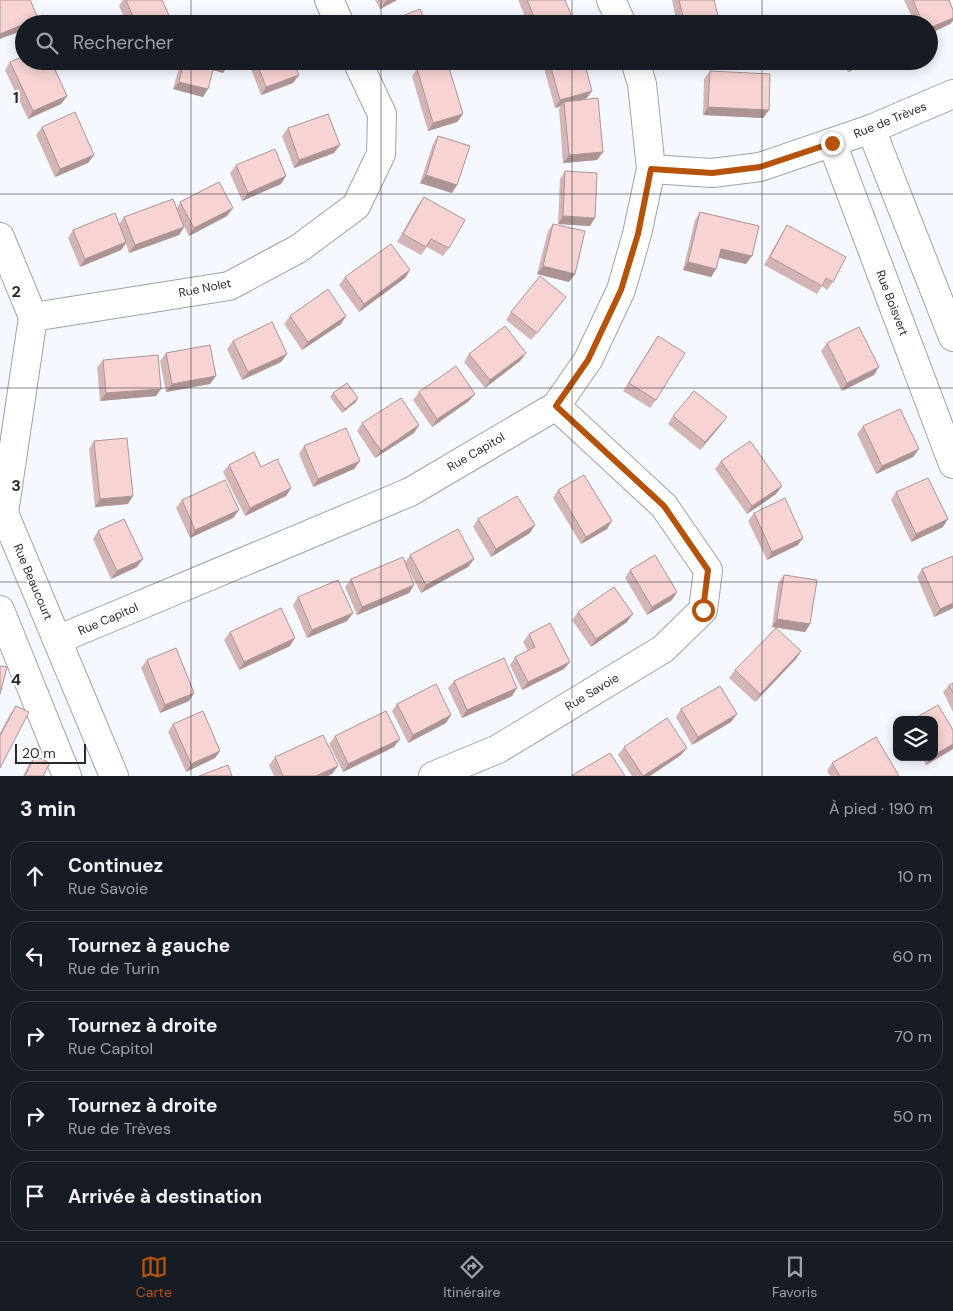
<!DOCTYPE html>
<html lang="fr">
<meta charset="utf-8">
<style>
:root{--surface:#171b24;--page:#242831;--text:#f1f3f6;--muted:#9ea1a6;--line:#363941;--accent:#b45309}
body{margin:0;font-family:"DM Sans",sans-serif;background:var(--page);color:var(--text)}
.controls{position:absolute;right:15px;bottom:15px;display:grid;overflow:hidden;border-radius:10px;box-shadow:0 2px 12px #0003}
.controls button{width:45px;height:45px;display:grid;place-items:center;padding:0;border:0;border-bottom:1px solid var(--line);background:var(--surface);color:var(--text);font:25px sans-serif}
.scale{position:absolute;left:15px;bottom:12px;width:71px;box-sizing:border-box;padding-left:5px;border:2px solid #292a2c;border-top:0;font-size:14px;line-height:18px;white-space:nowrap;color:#292a2c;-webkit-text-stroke:4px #fff;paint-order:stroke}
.stop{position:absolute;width:15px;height:15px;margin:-11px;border:4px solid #b45309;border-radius:50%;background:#fff}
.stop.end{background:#b45309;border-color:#fff;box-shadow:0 1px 5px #0008}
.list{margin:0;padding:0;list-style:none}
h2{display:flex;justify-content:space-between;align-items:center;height:65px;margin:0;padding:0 20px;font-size:21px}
h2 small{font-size:16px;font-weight:400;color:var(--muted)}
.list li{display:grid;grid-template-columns:32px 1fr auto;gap:15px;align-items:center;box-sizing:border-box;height:70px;margin:0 10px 10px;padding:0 10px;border:1px solid var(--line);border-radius:20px}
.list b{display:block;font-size:19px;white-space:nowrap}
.list p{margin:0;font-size:16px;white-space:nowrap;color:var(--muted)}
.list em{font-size:16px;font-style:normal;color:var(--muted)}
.icon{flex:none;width:28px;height:28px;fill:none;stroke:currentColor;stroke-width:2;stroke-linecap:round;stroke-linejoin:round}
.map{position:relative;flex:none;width:953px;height:776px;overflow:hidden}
.search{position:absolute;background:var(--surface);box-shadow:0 2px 12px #0003;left:15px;right:15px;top:15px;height:55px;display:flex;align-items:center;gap:12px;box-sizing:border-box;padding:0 18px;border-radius:28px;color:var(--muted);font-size:19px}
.sheet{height:465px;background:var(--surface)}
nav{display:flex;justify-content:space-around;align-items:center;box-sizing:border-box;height:70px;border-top:1px solid var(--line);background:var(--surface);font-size:14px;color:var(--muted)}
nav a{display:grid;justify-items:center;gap:2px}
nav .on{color:var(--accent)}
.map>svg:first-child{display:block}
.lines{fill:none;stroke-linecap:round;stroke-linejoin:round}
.street-casing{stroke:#9fa2a7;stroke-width:30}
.street{stroke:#fff;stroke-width:28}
.wall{fill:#d4b5b5}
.shaded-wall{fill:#ad9494}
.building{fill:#f7d3d3;stroke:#ad9494}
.route{stroke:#b45309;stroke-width:6}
.grid{fill:none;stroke:#292a2c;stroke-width:1;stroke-opacity:0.55}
.labels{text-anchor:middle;stroke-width:4;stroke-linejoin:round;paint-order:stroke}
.street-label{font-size:12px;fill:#292a2c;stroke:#fff}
.grid-label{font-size:16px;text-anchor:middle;font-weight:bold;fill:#292a2c;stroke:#fff;stroke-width:4;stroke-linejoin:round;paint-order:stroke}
</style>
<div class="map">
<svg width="953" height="776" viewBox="0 0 953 776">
<rect width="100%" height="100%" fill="#f5f9ff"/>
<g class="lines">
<defs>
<g id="street">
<polyline points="329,0 340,24"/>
<polyline points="611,0 622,24"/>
<polyline points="871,129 953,337"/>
<polyline points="832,143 953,464"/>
<polyline points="651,169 712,173 760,167 871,129 953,94"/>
<polyline points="0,237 33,317 4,513 114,776"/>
<polyline points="33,317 229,286 298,249 356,206 381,154 382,114 357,61"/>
<polyline points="0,610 67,776"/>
<polyline points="57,640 410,492 556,406 588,360 621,290 637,234 651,169 642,84 635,61"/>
<polyline points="433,776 498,749 663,649 703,610 708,570 664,506 556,406"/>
</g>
</defs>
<use href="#street" class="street-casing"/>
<use href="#street" class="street"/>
</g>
<g class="wall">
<polygon points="123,0 162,0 173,24 127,24 119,6"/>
<polygon points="375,0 397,0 380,9"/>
<polygon points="518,0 565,0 575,24 528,24"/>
<polygon points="672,0 714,0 720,24 677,24"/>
<polygon points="904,0 949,0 950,24 929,34 929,24 915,24"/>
<polygon points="181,61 229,61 228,65 223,73 213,70 203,97 173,89"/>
<polygon points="248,61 293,61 293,83 261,95"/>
<polygon points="400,61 423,61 403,69"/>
<polygon points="542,61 584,61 587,98 581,100 603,152 597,160 563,163 559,109 561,106 555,108"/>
<polygon points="843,61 872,61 848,72"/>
<polygon points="10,62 67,96 61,104 28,119 5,70"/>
<polygon points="417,69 463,114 457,122 428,131 412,76"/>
<polygon points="710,71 769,110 763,118 703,115 704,79"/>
<polygon points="42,127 94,155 88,163 55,177 36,135"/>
<polygon points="288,128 334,153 294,168 282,136"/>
<polygon points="438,136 452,193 420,183 433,144"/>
<polygon points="236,165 286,176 281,184 242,201 230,173"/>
<polygon points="565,171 590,226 558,224 560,179"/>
<polygon points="424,197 449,248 443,256 427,247 421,255 397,242 418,205"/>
<polygon points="180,202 233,208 227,216 189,236 184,226 184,227 179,235 129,253 126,244 121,250 80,267 68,238 73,230 119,224 124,217 177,208"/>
<polygon points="700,212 746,264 719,258 716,269 711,277 683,270 695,220"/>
<polygon points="553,224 569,282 537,274 548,231"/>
<polygon points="787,225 833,282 827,290 822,286 817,294 764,265 782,233"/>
<polygon points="410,270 405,278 359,312 339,285 345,277"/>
<polygon points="560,305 531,340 506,320 511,312"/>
<polygon points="290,316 341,324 302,350 284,324"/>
<polygon points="658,336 656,400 650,408 623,391"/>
<polygon points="233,341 287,354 281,362 242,380 227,349"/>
<polygon points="827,343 874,375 842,391 821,351"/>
<polygon points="166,353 210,384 166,392 160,361"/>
<polygon points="526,353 520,361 485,388 464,362 469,354"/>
<polygon points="103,360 161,389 156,396 100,401 97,367"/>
<polygon points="419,392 469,401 432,427 413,400"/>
<polygon points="333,393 356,402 342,413 330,397"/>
<polygon points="673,416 721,425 700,450 668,424"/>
<polygon points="362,423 419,425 414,433 375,458 357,431"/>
<polygon points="863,426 919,449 913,457 876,474 857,434"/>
<polygon points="94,441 128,504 95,507 89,449"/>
<polygon points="304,446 360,461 354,469 313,487 299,454"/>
<polygon points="721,461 782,486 776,494 747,514 715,469"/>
<polygon points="229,465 261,467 291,488 286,496 245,516 223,472"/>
<polygon points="558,490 607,529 581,544 553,498"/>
<polygon points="896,492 943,527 911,542 891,500"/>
<polygon points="182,500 239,510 233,518 190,538 176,508"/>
<polygon points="754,513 798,545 767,560 748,521"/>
<polygon points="478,519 530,533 491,557 473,527"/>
<polygon points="98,531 137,567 111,579 93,539"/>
<polygon points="410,555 474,559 468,567 421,593 406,565 414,585 409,593 357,615 345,587 351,579 405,563"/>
<polygon points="953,556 953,608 934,617 917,577 922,569"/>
<polygon points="630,570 672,600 647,615 625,578"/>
<polygon points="784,575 810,624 805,632 772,627 778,583"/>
<polygon points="298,597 353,613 347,621 307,638 293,605"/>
<polygon points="578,612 627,622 591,647 572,620"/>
<polygon points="230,632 290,646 239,670 224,640"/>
<polygon points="529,634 564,669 522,690 510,665 515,657 528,651 523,642"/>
<polygon points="801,651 796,659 755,702 729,678 735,670"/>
<polygon points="147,660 189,701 160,713 141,668"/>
<polygon points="454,681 517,688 512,696 462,718 448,688"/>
<polygon points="953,683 953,712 943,692 949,685"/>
<polygon points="397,704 451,715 446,723 408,743 392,711"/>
<polygon points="16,706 0,768 0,733 10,714"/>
<polygon points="681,709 731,722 692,745 676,717"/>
<polygon points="173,724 220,751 215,758 186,772 168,732"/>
<polygon points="953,730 953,749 926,765 922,757 934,757"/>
<polygon points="335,736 394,747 343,772 329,744"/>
<polygon points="624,747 681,755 650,776 632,776 618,755"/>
<polygon points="35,756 43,776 23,776 29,764"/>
<polygon points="275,757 338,766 332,774 328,776 274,776 269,765"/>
<polygon points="832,763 899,776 830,776 827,771"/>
</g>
<g class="shaded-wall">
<polygon points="388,0 397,0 380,9 386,1"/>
<polygon points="38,18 34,24 25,24"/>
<polygon points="953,18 953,21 950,24 929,34 929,28"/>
<polygon points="24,24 24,30 0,39 0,34"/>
<polygon points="408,61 423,61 403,69"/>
<polygon points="860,61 872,61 848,72 854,64"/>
<polygon points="215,62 228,65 223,73 210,69"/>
<polygon points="299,75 293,83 261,95 266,87"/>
<polygon points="179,82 208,89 203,97 173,89"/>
<polygon points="592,91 587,98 564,105 564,102 561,106 555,108 560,100"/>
<polygon points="67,96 61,104 28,119 33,111"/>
<polygon points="708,107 769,110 763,118 703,115"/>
<polygon points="463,114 457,122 428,131 433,123"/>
<polygon points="340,145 334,153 294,168 299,160"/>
<polygon points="603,152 597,160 563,163 569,155"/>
<polygon points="94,155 88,163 55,177 60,169"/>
<polygon points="426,175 457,185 452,193 420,183"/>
<polygon points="286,176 281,184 242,201 248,193"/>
<polygon points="233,208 227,216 189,236 194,228"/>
<polygon points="563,216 595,218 590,226 558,224"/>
<polygon points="184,227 179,235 129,253 135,245"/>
<polygon points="126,242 121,250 80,267 85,259"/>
<polygon points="721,249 752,256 746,264 716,257"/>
<polygon points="688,262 716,269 711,277 683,270"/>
<polygon points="543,266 575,274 569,282 537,274"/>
<polygon points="410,270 405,278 359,312 364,304"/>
<polygon points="346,316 341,324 302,350 308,342"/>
<polygon points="526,353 520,361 485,388 490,380"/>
<polygon points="287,354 281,362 242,380 248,372"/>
<polygon points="879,367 874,375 842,391 847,383"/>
<polygon points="216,376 210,384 166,392 172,384"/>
<polygon points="161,389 156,396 100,401 106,393"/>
<polygon points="475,394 469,401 432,427 437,419"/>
<polygon points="358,398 356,402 342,413 345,409"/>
<polygon points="727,417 721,425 700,450 705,442"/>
<polygon points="419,425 414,433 375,458 381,451"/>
<polygon points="919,449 913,457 876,474 882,466"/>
<polygon points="360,461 354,469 313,487 318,479"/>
<polygon points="782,486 776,494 747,514 752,506"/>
<polygon points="291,488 286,496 245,516 250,508"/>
<polygon points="133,496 128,504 95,507 100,499"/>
<polygon points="239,510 233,518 190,538 195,530"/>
<polygon points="948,519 943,527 911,542 916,534"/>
<polygon points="612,521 607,529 581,544 586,537"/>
<polygon points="535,525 530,533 491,557 496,549"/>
<polygon points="803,538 798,545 767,560 772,552"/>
<polygon points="143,559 137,567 111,579 117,571"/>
<polygon points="474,559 468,567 421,593 426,585"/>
<polygon points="414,585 409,593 357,615 362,607"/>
<polygon points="677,592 672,600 647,615 652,607"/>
<polygon points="953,603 953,608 934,617 940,609"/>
<polygon points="353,613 347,621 307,638 312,630"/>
<polygon points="633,614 627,622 591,647 596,639"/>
<polygon points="777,619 810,624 805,632 772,627"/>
<polygon points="295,638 290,646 239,670 244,662"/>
<polygon points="801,651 796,659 755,702 760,694"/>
<polygon points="570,662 564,669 522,690 528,682"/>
<polygon points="517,688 512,696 462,718 467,710"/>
<polygon points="194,693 189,701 160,713 165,705"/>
<polygon points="737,714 731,722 692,745 698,737"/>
<polygon points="451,715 446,723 408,743 413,735"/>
<polygon points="400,739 394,747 343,772 348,764"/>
<polygon points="953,744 953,749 926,765 931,757 934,757 934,755"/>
<polygon points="687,748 681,755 650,776 643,776"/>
<polygon points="220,751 215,758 186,772 191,764"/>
<polygon points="338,766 332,774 328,776 316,776"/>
</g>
<g class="building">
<polygon points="0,0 30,0 38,18 0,34"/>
<polygon points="126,0 162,0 173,24 136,24"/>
<polygon points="527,0 565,0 575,24 537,24"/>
<polygon points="679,0 714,0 720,24 685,24"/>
<polygon points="913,0 949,0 953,10 953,18 929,28 929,24 923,24"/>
<polygon points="420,9 426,24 394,24 392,20"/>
<polygon points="881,19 883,24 870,24"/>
<polygon points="24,56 24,61 51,61 67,96 33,111 10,62"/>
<polygon points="184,61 229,61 228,65 215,62 208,89 179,82"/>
<polygon points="256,61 293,61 299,75 266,87"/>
<polygon points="443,61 447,61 463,114 433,123 417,69"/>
<polygon points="549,61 584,61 592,91 560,100"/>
<polygon points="852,61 860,61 854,64"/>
<polygon points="710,71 770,74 769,110 708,107"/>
<polygon points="598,98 603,152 569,155 564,102"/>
<polygon points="75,112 94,155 60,169 42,127"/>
<polygon points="328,114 340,145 299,160 288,128"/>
<polygon points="438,136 470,146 457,185 426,175"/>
<polygon points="275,149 286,176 248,193 236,165"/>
<polygon points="565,171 597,173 595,218 563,216"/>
<polygon points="219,182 233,208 194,228 180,202"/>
<polygon points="424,197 465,220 449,248 431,239 426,247 403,234"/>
<polygon points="173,199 184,227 135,245 124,217"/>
<polygon points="700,212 759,226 752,256 721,249 716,269 688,262"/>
<polygon points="115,213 126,242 85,259 73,230"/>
<polygon points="553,224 585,231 575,274 543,266"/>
<polygon points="787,225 846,257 833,282 826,278 822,286 770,257"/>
<polygon points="391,244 410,270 364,304 345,277"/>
<polygon points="540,276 566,297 537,333 511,312"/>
<polygon points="328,289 346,316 308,342 290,316"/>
<polygon points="272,322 287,354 248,372 233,341"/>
<polygon points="505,326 526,353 490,380 469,354"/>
<polygon points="859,327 879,367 847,383 827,343"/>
<polygon points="658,336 685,353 656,400 629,383"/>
<polygon points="210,345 216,376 172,384 166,353"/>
<polygon points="158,355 161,389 106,393 103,360"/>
<polygon points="456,366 475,394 437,419 419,392"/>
<polygon points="347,383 358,398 345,409 333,393"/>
<polygon points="694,391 727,417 705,442 673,416"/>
<polygon points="401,398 419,425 381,451 362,423"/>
<polygon points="900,409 919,449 882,466 863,426"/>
<polygon points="346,428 360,461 318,479 304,446"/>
<polygon points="127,438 133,496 100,499 94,441"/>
<polygon points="750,441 782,486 752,506 721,461"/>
<polygon points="254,452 261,467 277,459 291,488 250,508 229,465"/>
<polygon points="584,475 612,521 586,537 558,490"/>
<polygon points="928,478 948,519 916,534 896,492"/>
<polygon points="225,480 239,510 195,530 182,500"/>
<polygon points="517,496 535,525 496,549 478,519"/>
<polygon points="785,498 803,538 772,552 754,513"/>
<polygon points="124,519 143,559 117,571 98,531"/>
<polygon points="458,529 474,559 426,585 410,555"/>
<polygon points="655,555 677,592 652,607 630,570"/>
<polygon points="953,556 953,603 940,609 922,569"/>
<polygon points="403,557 414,585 362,607 351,579"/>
<polygon points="784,575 817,580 810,624 777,619"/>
<polygon points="338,580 353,613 312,630 298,597"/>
<polygon points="614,587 633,614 596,639 578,612"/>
<polygon points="281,608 295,638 244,662 230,632"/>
<polygon points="550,623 570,662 528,682 515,657 535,647 529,634"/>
<polygon points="776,628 801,651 760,694 735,670"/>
<polygon points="176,648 194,693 165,705 147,660"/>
<polygon points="504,658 517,688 467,710 454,681"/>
<polygon points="0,666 7,667 0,694"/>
<polygon points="953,683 953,693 949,685"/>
<polygon points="436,684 451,715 413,735 397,704"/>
<polygon points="720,686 737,714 698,737 681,709"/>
<polygon points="938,705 953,730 953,744 934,755 934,720 912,720"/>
<polygon points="16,706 29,712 0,768 0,736"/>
<polygon points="203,711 220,751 191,764 173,724"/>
<polygon points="386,711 400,739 348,764 335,736"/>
<polygon points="667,718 687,748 643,776 624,747"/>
<polygon points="323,735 338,766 316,776 283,776 275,757"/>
<polygon points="876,737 899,776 840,776 832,763"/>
<polygon points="610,753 625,776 571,776"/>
<polygon points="35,756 50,763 43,776 25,776"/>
<polygon points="228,765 232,776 199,776"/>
</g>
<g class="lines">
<polyline class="route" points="703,610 708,570 664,506 556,406 588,360 621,290 638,234 651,169 712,173 760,167 832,143"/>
</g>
<path class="grid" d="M191,0V24M381,0V24M572,0V24M762,0V24M191,61V776M381,61V776M572,61V776M762,61V776M0,194H953M0,388H953M0,582H953"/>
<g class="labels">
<g class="street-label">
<text transform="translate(890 120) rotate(-22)" y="4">Rue de Trèves</text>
<text transform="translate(205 288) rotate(-11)" y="4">Rue Nolet</text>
<text transform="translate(892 303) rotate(69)" y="4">Rue Boisvert</text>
<text transform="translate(476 452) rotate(-30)" y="4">Rue Capitol</text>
<text transform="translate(33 582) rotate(67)" y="4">Rue Beaucourt</text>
<text transform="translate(108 619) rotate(-23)" y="4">Rue Capitol</text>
<text transform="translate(592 692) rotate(-31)" y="4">Rue Savoie</text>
</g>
</g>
<g class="grid-label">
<text x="16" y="103">1</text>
<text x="16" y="297">2</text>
<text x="16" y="491">3</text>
<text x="16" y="685">4</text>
</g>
</svg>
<div class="controls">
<button><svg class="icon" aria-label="layers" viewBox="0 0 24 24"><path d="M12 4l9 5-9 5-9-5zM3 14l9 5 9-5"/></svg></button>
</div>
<div class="scale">20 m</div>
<div class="stop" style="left:703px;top:610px"></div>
<div class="stop end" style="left:832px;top:143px"></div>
<div class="search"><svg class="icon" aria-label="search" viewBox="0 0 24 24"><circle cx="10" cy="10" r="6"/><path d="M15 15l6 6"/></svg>Rechercher</div>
</div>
<section class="sheet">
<h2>3 min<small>À pied · 190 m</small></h2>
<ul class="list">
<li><svg class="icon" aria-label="ahead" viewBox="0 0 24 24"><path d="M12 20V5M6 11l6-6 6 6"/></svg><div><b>Continuez</b><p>Rue Savoie</p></div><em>10 m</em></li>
<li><svg class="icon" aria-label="left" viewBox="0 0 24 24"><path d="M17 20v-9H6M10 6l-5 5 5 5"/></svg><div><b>Tournez à gauche</b><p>Rue de Turin</p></div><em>60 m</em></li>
<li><svg class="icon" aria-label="right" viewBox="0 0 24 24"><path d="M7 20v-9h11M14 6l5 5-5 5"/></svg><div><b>Tournez à droite</b><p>Rue Capitol</p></div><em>70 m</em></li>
<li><svg class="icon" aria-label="right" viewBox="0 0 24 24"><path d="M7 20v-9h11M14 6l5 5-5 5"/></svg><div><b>Tournez à droite</b><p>Rue de Trèves</p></div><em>50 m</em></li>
<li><svg class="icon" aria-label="arrive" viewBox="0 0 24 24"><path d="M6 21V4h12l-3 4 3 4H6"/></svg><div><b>Arrivée à destination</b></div></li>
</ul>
</section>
<nav>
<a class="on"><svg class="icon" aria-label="map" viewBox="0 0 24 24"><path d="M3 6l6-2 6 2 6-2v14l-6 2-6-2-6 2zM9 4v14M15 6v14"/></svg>Carte</a>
<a><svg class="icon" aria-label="directions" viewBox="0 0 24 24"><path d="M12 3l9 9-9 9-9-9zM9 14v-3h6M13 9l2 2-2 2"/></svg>Itinéraire</a>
<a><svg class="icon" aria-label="saved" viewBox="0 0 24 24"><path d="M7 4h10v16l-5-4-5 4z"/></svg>Favoris</a>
</nav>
